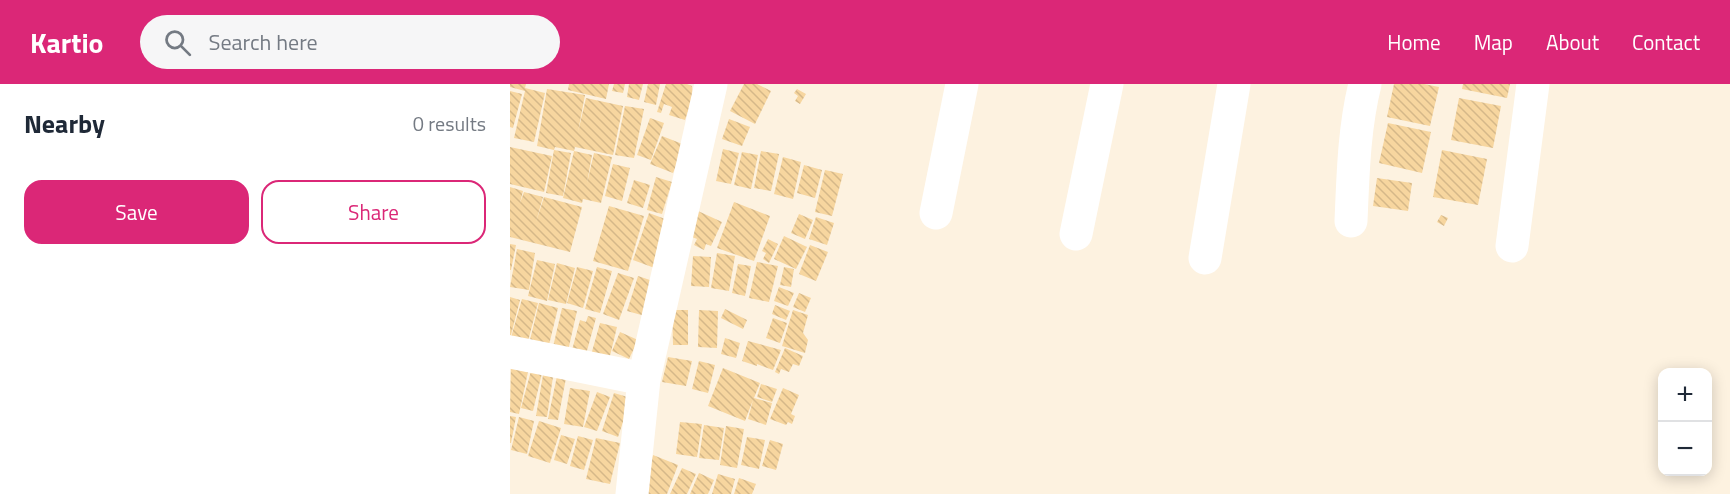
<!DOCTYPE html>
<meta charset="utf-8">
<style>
:root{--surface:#fff;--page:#f6f6f7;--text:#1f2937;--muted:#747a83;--line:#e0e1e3;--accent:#db2777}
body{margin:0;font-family:"Titillium Web",sans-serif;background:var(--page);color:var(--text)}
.controls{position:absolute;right:18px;bottom:18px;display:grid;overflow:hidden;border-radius:12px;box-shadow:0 3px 15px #0003}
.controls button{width:54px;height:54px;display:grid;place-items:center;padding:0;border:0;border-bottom:2px solid var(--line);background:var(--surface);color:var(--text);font:30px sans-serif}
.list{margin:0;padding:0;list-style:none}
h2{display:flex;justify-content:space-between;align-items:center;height:78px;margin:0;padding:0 24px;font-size:26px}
h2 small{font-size:20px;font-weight:400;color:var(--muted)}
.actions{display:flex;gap:12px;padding:18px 24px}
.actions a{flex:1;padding:14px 0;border:2px solid var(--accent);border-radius:18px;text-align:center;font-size:21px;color:var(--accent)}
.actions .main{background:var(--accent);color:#fff}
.icon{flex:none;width:33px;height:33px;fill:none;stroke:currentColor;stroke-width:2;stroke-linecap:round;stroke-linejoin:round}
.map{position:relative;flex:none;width:1220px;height:410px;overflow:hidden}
header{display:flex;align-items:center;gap:36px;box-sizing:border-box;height:84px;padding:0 30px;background:var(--accent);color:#fff}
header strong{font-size:28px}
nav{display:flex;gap:33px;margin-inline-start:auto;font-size:21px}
.search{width:420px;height:54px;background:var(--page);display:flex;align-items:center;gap:15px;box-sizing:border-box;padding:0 21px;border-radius:33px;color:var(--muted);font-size:22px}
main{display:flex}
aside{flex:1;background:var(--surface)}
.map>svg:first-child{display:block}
.building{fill:url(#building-back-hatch)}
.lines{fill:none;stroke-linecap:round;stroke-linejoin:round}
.minor{stroke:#fff;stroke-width:33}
</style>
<header>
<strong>Kartio</strong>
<div class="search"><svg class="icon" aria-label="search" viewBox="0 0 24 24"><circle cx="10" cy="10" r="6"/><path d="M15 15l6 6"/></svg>Search here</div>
<nav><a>Home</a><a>Map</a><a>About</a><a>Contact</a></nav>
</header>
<main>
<aside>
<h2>Nearby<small>0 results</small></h2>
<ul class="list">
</ul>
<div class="actions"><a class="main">Save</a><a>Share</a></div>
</aside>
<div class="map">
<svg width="1220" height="410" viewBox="0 0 1220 410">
<defs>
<pattern id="building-back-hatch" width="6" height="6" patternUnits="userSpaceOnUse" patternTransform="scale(1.5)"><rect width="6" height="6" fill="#f7d69f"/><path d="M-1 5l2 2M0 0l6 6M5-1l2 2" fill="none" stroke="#d5b889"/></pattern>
</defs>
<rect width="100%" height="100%" fill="#fdf2e0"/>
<g class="building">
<polygon points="0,0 16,0 15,4 35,9 24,58 4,54 15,7 0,3"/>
<polygon points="59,0 99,0 96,15 58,6"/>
<polygon points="104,0 115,0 113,9 102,7"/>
<polygon points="119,0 133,0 129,16 117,13"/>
<polygon points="138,0 150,0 146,21 134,18"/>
<polygon points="156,0 177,0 182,2 183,13 175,36 159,31 162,23 154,20 151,29 147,28"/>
<polygon points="234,0 247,0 261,7 245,40 220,27"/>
<polygon points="884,0 914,0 929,3 920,42 877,33"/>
<polygon points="953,0 1000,0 997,14 952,5"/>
<polygon points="37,5 75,11 68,48 76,14 113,22 103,71 65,63 64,67 45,63 44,66 27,62"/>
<polygon points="287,5 296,10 290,20 285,17 288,12 284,9"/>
<polygon points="0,7 12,10 3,44 0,43"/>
<polygon points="949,14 991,22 983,64 941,56"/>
<polygon points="115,22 134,25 124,74 105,71"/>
<polygon points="140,34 154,39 141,76 127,71"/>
<polygon points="219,35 240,43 232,62 212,55"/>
<polygon points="878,39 921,48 912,89 869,79"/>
<polygon points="152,52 175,61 163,89 140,80"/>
<polygon points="0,63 42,72 34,108 0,100"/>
<polygon points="213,65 229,69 221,100 206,97"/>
<polygon points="44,66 61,69 53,112 36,109"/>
<polygon points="932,66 977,75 968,121 923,113"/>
<polygon points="64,67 82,71 77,99 84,69 102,73 91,119 73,115 72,119 53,114"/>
<polygon points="251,67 269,70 261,107 244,104"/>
<polygon points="232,68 248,71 241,105 224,101"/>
<polygon points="273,73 291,78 283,115 264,110"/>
<polygon points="103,80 120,84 112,117 95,112"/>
<polygon points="294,81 312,86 305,114 287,109"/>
<polygon points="315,86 333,90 322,132 305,128"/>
<polygon points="146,93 162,98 152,130 137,126"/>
<polygon points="867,94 902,99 898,127 863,122"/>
<polygon points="124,96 140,101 133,124 117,119"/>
<polygon points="0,103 13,107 10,119 14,108 33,113 26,138 34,113 72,123 60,168 0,153"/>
<polygon points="224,118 260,132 244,177 207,164"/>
<polygon points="99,122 134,132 118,187 83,177"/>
<polygon points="188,127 212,138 201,162 196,160 194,166 184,161 187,155 177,151"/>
<polygon points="139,129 166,139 150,186 123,176"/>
<polygon points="289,130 303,136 295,155 281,149"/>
<polygon points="931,131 938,134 934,142 927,138"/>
<polygon points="306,133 324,139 317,161 299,155"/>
<polygon points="274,152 297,163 286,185 264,175"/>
<polygon points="258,155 268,160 259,179 253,175 256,169 252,167"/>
<polygon points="0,160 6,161 1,186 0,186"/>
<polygon points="300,161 318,168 306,197 289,190"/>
<polygon points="7,165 25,169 19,206 0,203"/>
<polygon points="207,169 225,172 219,207 201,204"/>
<polygon points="183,172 201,173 199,203 181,202"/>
<polygon points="27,176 45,180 37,217 18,212"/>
<polygon points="247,178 268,182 259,218 239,214"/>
<polygon points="47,179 65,184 56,220 38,216"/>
<polygon points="228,180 241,182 235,212 222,209"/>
<polygon points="67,183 83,187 73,224 57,219"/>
<polygon points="87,183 102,187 90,229 75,225"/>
<polygon points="274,183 284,185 281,203 270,201"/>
<polygon points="108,189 124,194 109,236 93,230"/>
<polygon points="128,192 146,198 135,232 117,227"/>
<polygon points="269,203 284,209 278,222 264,217"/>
<polygon points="289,209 301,214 295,228 283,223"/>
<polygon points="0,213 10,216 1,251 0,251"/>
<polygon points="12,215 28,219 17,261 0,257"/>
<polygon points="29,219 48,224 38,265 19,260"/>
<polygon points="265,221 280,227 276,236 262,230"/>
<polygon points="52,224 67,227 58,267 43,263"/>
<polygon points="215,225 237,236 233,245 211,234"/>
<polygon points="162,226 178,226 178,261 163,261"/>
<polygon points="189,226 208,227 207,264 188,263"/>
<polygon points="283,226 298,231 293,249 298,256 295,269 272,262"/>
<polygon points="78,232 86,234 75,274 61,270 70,236 76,238"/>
<polygon points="263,234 277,239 270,259 256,254"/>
<polygon points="90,239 107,243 99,276 81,271"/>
<polygon points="110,248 128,256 119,275 102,267"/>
<polygon points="215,254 230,259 226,274 211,270"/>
<polygon points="238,257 271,266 263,286 247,280 247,282 232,277"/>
<polygon points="275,264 293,272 289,282 283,280 279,288 271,285 269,290 265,288"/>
<polygon points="158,273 182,277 176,302 152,298"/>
<polygon points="189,277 205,281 198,309 182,305"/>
<polygon points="1,284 18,288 9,330 0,328"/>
<polygon points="213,284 250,299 244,314 262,319 256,341 238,335 243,316 235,337 198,322"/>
<polygon points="21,287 32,289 23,327 11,324"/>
<polygon points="33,291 43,293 37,333 26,332"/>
<polygon points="47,292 56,294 48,336 38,335"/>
<polygon points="251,300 267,305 262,318 247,313"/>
<polygon points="60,304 80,307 73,343 54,340"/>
<polygon points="273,304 289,311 281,330 285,332 282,340 278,338 276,341 260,335"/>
<polygon points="87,308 100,313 87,347 74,343"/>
<polygon points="104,309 121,314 108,353 92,347"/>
<polygon points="0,332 6,333 1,359 0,359"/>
<polygon points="9,333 24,337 17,370 1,366"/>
<polygon points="29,337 51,344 40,379 18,372"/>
<polygon points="170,338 192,340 187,373 166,370"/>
<polygon points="194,341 214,344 209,376 189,374"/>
<polygon points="216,342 234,345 227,384 210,381"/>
<polygon points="51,351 65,355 57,380 44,376"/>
<polygon points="68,352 83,356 74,386 60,382"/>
<polygon points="237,353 255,356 249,385 231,381"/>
<polygon points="86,354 110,359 100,400 76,395"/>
<polygon points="260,356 273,360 266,386 252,382"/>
<polygon points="143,371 168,381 157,410 129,410"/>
<polygon points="172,384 186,390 177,410 160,410"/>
<polygon points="189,389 204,396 198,410 180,410"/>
<polygon points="208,390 225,395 221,410 202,410"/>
<polygon points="229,394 246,400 242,410 224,410"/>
</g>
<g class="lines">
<g class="minor">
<polyline points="426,129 452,0"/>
<path d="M841,137C843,91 844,44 855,0"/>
<polyline points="566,150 597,0"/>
<polyline points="1002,162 1023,0"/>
<polyline points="695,174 724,0"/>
<polyline points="0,268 134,295"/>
<polyline points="122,410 134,295 201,0"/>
</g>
</g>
</svg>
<div class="controls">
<button>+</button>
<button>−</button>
</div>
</div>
</main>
